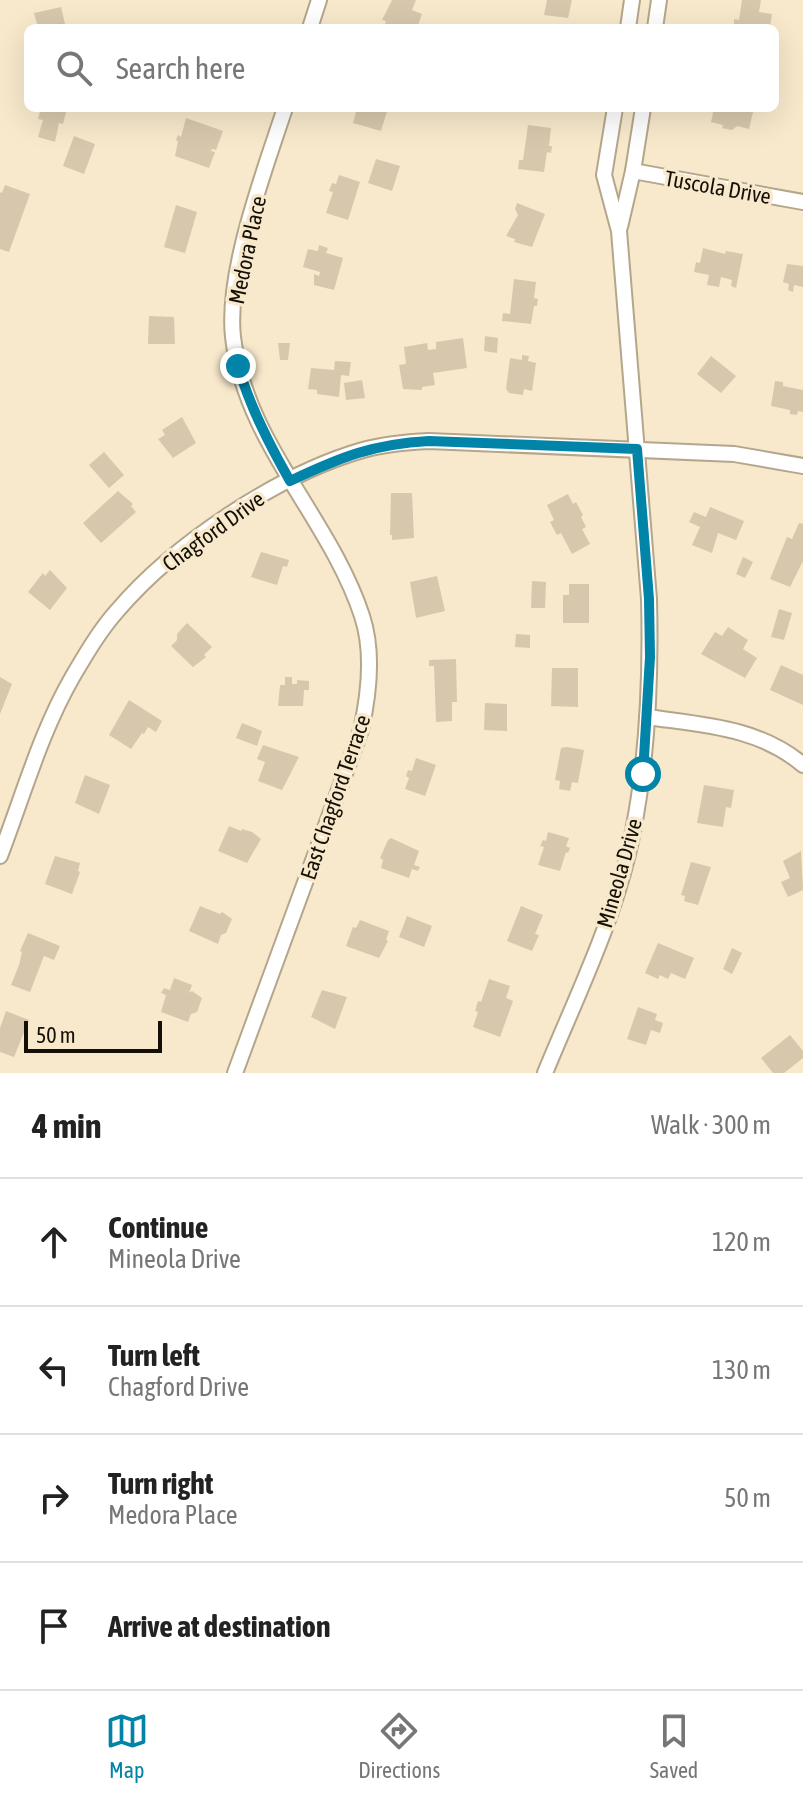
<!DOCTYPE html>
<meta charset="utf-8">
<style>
:root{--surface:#fff;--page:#f2f2f2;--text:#222;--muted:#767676;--line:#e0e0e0;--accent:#0184a7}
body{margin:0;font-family:"Asap Condensed",sans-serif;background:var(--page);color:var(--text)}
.scale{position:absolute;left:24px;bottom:20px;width:138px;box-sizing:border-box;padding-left:8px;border:4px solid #151007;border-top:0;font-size:22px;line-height:28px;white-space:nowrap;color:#151007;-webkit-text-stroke:6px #f8e9cc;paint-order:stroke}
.stop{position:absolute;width:24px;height:24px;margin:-18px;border:6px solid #0184a7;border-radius:50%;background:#fff}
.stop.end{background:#0184a7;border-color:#fff;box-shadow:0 2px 8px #0008}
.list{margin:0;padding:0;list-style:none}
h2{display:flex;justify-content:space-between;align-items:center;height:104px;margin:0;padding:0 32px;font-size:34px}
h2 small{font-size:26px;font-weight:400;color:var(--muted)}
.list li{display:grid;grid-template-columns:52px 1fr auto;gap:24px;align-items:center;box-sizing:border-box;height:128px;padding:0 32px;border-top:2px solid var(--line)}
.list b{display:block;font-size:30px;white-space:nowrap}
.list p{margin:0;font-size:26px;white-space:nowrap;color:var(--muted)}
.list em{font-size:26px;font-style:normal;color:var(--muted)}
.icon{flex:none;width:44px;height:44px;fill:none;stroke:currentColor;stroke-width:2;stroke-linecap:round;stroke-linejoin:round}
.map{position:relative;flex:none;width:803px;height:1073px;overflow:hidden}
.search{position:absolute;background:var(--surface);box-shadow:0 8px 32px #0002;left:24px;right:24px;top:24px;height:88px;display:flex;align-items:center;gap:20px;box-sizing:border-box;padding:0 28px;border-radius:12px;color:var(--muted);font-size:30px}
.sheet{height:616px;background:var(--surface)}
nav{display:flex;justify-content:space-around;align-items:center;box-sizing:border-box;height:112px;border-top:2px solid var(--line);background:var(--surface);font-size:22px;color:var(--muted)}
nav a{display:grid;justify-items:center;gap:4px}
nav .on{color:var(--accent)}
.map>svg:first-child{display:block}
.building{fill:#d7c8ad}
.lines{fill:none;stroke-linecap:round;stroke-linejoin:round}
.street-casing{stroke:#b4a68b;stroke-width:18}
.street{stroke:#fff;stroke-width:14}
.route{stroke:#0184a7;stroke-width:10}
.labels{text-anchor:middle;stroke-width:7;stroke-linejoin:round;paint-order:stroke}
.street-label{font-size:22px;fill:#151007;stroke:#f8e9cc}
</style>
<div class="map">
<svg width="803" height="1073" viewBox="0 0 803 1073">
<rect width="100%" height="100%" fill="#f8e9cc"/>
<g class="building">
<polygon points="392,0 416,0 412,10 422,14 417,28 409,26 408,28 384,28 386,21 382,20"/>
<polygon points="547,0 572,0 568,18 544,15"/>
<polygon points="742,0 761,0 759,12 772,14 770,28 737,28 738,25 734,24 734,19 739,20"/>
<polygon points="61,7 66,28 38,28 34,13"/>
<polygon points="41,108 67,108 63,124 59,123 55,142 38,137 43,120 38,119"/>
<polygon points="357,108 388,108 381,131 353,123"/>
<polygon points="714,108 754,108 749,129 737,126 732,130 722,128 723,125 711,122"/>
<polygon points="186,118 223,131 216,150 212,149 211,151 215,152 209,168 175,156 178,141 176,140 178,135 181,137"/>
<polygon points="528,125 551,128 549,146 552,146 551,153 547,152 544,172 518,169 519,160 523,160"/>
<polygon points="74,136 95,144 84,174 63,166"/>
<polygon points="376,159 400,166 392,191 368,183"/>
<polygon points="339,175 360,182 348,220 326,213 333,192 329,191 332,183 336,184"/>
<polygon points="5,185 30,194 9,252 0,249 0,192 2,193"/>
<polygon points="517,203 545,214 532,247 514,242 515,239 506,236 518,215 515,209"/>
<polygon points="176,205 197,212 185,253 164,247"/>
<polygon points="319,245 328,248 326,253 343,258 334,290 314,285 314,274 319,276 320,272 303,267 308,249 318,251"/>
<polygon points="703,248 725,254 726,251 743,254 736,288 731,286 732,280 721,277 719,287 707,285 709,275 694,272 696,262 700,263"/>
<polygon points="787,264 803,266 803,287 794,285 793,292 788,290 789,284 783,282"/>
<polygon points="514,279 536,282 534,298 538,299 537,306 534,306 531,324 502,321 503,313 510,314"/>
<polygon points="149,316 174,317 175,344 148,344"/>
<polygon points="485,336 498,338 497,353 484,351"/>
<polygon points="463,338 467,368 433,373 435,385 422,387 422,390 403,389 399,365 406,364 404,347 427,343 428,350 436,349 436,342"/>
<polygon points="278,343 290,343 288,360 280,360"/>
<polygon points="522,355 529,356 528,361 536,363 532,391 524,389 523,395 509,393 506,389 510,358 522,360"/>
<polygon points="711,356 736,376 721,393 697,374"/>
<polygon points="335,361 351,362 349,376 341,375 339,397 317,394 317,390 308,389 311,368 334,370"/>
<polygon points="362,380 365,398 346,400 344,383"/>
<polygon points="775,381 783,382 783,386 803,390 803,412 798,411 797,415 790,414 790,410 771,406"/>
<polygon points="182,417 196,443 173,458 158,439 165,435 162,430"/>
<polygon points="104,452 124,475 109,488 89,465"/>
<polygon points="118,491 133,504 131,506 136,512 101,543 83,523"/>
<polygon points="391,493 412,493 414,538 392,540 392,535 390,535"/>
<polygon points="568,494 573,504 576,502 583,515 581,517 586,527 582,529 590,544 572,554 561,533 557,535 550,522 554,520 547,505"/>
<polygon points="710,507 744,521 736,540 718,533 712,553 692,545 700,527 689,522 694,512 706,517"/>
<polygon points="799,523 803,524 803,561 790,587 770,579 787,537 792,539"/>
<polygon points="261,552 289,560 287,567 283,566 277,585 251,577"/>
<polygon points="743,557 753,562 745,578 736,574"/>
<polygon points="50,570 67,588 50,610 28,592 43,573 45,576"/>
<polygon points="437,576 445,611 416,618 410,582"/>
<polygon points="532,581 546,582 545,608 531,608"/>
<polygon points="569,584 589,584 589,623 563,623 563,595 569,595"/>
<polygon points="779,609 792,613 784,640 771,637"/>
<polygon points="187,623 212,647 204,655 206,657 193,667 171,646 177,640 177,634"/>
<polygon points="728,627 748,640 743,649 757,658 745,678 701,654 715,632 722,636"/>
<polygon points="516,634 530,635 530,648 515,647"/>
<polygon points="456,659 457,702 452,702 452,721 436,722 434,666 429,666 429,660"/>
<polygon points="781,665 803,675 803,705 770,690"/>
<polygon points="552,668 578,668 578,707 551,706"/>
<polygon points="0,677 12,684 0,714"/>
<polygon points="285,677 292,677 292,684 297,684 297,680 309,681 309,690 304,690 303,706 278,706 280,685 285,685"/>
<polygon points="129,700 162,721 156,732 148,727 144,734 142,733 131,749 109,735"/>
<polygon points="485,703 507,704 507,731 484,730"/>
<polygon points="242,723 262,731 257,746 236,738"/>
<polygon points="263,745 299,757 282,790 258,781 265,762 257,759"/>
<polygon points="567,747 584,750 578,783 572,782 570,791 559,789 560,781 555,780 561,748"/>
<polygon points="416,758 436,765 425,796 405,789 409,778 406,776 408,770 412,771"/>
<polygon points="85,775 110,785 99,814 75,803"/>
<polygon points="704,785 734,790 731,808 726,807 723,827 697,823"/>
<polygon points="229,826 241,831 242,829 252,832 261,839 247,863 218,851"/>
<polygon points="548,832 569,838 566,846 570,848 568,853 566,852 560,871 538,865 544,847 540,846 543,840 546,841"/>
<polygon points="391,838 419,851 414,865 420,867 418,871 412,869 409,878 381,868 383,860 380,858 388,840"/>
<polygon points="801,851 803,890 788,897 781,882 790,878 783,861"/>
<polygon points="55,856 80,863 78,871 80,872 72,894 45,884"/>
<polygon points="691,862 711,867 698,905 684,901 685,896 681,895"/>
<polygon points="200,906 220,914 222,912 232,919 226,933 221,935 218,944 189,931"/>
<polygon points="521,906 543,915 535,934 539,935 532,951 507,941"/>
<polygon points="407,916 432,926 424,947 399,937"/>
<polygon points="360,920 389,931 386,940 388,941 379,958 346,946 353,927 356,928"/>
<polygon points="28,933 60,946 54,960 44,956 30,992 11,985 19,965 22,952 20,951"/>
<polygon points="658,943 694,958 685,979 671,973 668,979 660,975 658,979 645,973"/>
<polygon points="732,948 742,953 732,974 723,969"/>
<polygon points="174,978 192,985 189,993 192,991 202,998 197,1012 191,1014 188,1022 161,1012 166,995 161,993 164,988 170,990"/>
<polygon points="489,979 510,986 506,998 513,1001 500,1037 473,1027 478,1012 475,1011 478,1001 481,1002"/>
<polygon points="322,990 347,997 335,1029 311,1017"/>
<polygon points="638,1007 657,1014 655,1020 663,1023 660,1033 651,1030 646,1045 627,1039"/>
<polygon points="6,1011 29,1020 14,1057 0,1052 0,1028"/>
<polygon points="790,1035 803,1051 803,1058 784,1073 773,1073 761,1058"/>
</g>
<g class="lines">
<defs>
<g id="street">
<polyline points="310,28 319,0"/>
<polyline points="628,28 632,0"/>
<polyline points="655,28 659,0"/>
<polyline points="633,171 803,202"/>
<polyline points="620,227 633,171 643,108"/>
<path d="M647,717C702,725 759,727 803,765"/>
<path d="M0,856C23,796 41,731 73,676C86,654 100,630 117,611C174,544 279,474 363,450C385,444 407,442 429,441L734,454L803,466"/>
<path d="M235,1073L361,730C369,694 374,652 362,616C330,518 245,443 233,337C226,272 264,172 285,108"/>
<path d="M545,1073C577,995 617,915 633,831C648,755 651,677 649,599L619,231L604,175L615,108"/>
</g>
</defs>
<use href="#street" class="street-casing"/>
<use href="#street" class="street"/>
</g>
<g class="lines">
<path class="route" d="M238,366C250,407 269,444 290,481C341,457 373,444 429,441L637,449L649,599L650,657L643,774"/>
</g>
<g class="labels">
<g class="street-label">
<text transform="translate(718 187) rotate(10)" y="8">Tuscola Drive</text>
<text transform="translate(247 250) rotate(-78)" y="8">Medora Place</text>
<text transform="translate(213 531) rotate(-36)" y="8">Chagford Drive</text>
<text transform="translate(335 797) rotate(-71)" y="8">East Chagford Terrace</text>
<text transform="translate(619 873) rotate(-74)" y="8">Mineola Drive</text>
</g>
</g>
</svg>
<div class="scale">50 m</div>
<div class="stop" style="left:643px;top:774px"></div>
<div class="stop end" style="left:238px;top:366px"></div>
<div class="search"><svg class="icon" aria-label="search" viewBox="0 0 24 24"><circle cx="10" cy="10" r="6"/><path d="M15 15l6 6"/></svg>Search here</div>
</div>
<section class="sheet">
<h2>4 min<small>Walk · 300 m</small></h2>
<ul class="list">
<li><svg class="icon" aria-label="ahead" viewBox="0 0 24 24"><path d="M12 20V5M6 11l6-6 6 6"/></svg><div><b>Continue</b><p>Mineola Drive</p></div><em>120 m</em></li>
<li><svg class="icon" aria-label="left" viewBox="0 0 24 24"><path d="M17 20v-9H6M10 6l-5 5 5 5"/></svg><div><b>Turn left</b><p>Chagford Drive</p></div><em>130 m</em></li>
<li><svg class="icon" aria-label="right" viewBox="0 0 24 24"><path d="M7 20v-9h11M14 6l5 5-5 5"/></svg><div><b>Turn right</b><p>Medora Place</p></div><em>50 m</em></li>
<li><svg class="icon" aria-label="arrive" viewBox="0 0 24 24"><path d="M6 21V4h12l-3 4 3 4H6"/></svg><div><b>Arrive at destination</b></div></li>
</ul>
</section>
<nav>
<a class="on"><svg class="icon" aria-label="map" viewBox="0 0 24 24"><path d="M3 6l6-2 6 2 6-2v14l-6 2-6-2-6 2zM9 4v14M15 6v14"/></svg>Map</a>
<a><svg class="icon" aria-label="directions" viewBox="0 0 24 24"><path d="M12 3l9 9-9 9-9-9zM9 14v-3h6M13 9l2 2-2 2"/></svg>Directions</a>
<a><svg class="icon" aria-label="saved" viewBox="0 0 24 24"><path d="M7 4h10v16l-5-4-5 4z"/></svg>Saved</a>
</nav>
